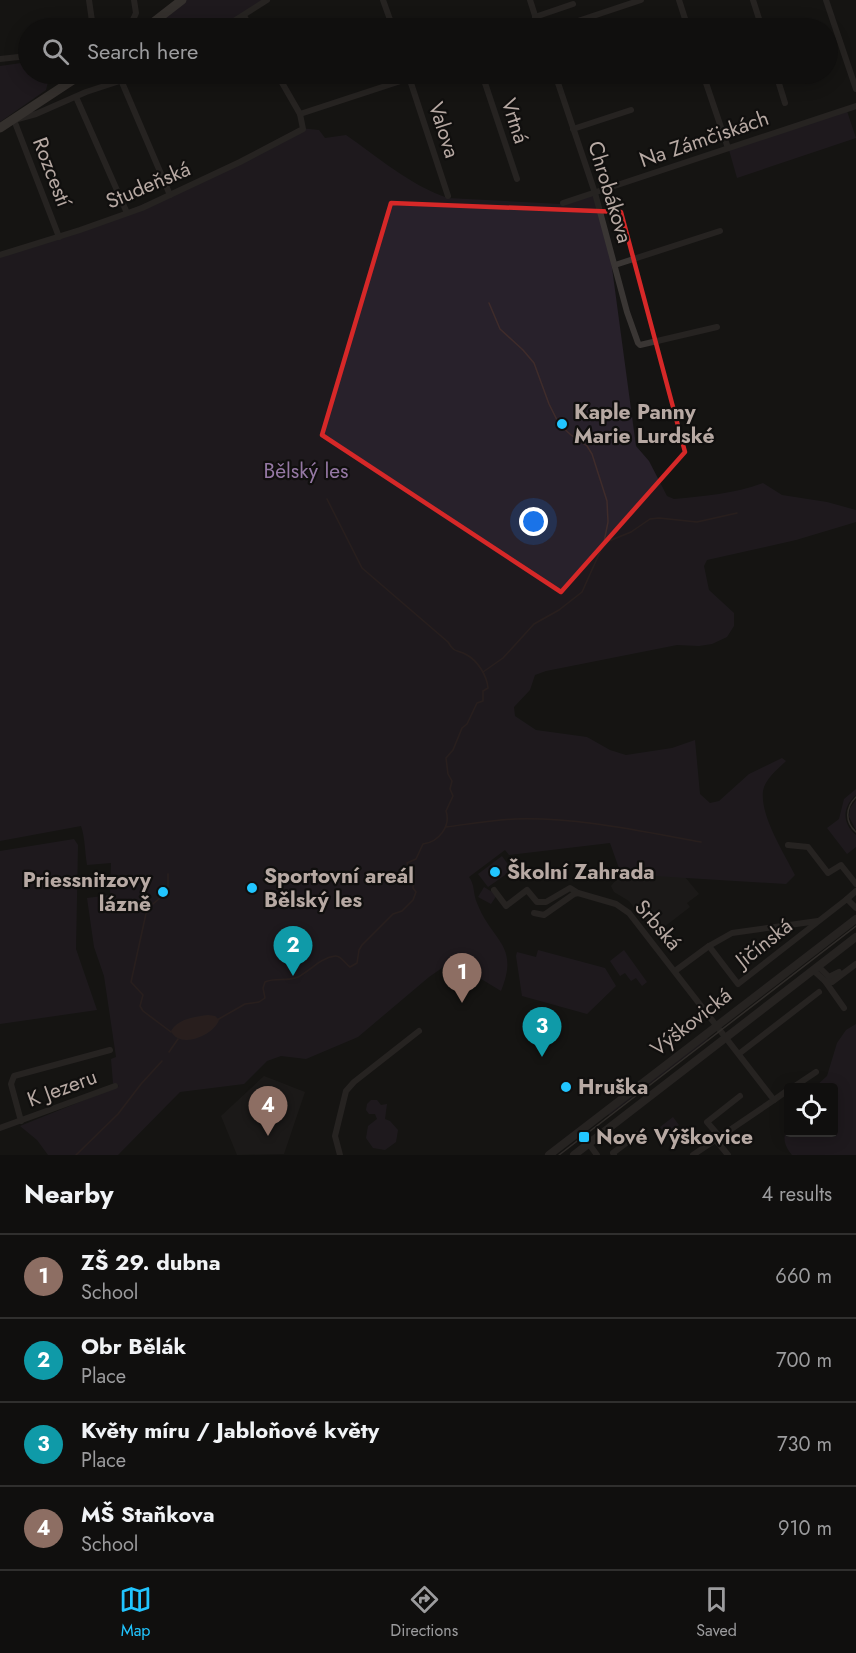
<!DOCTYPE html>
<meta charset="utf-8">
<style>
:root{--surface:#100f0e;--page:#1e1d1c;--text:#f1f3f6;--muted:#9c9c9e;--line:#302f2e;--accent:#21c5ff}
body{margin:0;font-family:Jost,sans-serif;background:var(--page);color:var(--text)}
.controls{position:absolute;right:18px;bottom:18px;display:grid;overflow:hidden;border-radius:6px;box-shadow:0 3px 15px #0003}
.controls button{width:54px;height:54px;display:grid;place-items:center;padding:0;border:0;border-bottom:2px solid var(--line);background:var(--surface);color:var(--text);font:30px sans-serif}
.you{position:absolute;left:534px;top:522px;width:21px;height:21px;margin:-15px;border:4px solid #fff;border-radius:50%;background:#1a73e8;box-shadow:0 0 0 9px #1a73e833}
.badge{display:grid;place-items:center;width:39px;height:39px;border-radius:50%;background:var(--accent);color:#fff;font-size:20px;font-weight:700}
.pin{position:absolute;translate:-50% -50px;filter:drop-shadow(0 2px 3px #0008)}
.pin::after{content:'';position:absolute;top:32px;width:21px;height:18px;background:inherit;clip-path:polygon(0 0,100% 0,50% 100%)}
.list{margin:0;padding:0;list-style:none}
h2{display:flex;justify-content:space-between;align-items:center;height:78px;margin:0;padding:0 24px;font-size:26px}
h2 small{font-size:20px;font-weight:400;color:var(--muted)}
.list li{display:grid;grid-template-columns:39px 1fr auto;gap:18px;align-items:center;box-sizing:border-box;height:84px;padding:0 24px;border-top:2px solid var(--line)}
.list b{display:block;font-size:22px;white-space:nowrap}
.list p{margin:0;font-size:20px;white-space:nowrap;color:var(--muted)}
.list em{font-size:20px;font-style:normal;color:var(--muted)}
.icon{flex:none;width:33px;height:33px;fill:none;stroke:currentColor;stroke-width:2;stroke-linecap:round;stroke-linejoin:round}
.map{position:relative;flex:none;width:856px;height:1155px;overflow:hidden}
.search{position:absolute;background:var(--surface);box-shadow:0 3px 15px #0003;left:18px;right:18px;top:18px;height:66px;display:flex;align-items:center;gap:15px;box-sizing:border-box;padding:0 21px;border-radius:33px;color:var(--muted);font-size:22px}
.sheet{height:414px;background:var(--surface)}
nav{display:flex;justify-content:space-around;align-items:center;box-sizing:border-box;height:84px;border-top:2px solid var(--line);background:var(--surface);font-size:16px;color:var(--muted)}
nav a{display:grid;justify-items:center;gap:3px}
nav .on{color:var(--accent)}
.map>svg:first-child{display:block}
.built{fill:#22211f}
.green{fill:#28212b}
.water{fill:#3f2c2b}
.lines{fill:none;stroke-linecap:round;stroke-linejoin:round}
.stream{stroke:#3f2c2b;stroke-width:1.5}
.minor{stroke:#3a3634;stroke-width:6}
.tertiary{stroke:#3a3634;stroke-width:8}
.primary{stroke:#5a534f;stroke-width:9}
.tram{stroke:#4f4a46;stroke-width:1.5}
.marked{fill:none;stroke:#d62828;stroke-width:4.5;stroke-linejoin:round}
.poi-dot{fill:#21c5ff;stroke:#100f0e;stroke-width:2}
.labels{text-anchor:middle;stroke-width:4.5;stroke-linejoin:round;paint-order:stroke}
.street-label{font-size:21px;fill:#b7a9a3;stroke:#100f0e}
.poi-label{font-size:21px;font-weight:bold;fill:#b7a9a3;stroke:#100f0e;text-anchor:start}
.park-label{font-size:21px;fill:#9578a4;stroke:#100f0e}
</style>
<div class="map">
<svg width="856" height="1155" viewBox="0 0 856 1155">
<rect width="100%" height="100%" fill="#151413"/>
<g class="built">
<polygon points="621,874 685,877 699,894 687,903 690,907 655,934 629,901 614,892 611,886"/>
<polygon points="264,1076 305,1092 284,1154 237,1155 221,1116"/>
</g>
<g class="green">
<polygon points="182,0 267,0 223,28 146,28"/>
<polygon points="28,62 28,74 47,74 48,82 46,90 0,122 0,66"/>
<polygon points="847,111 856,138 737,178 729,150"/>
<path d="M299,128L319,130L325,138L346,135C378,157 411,186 448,198L561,204L598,194L608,238L636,446L649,461L667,496L674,499C704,496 734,494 763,483L782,495L827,502L856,510V522L796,540L707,560L704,566L709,590L734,613V626L727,637L712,644L699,646L677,645L546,671L535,675L530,690L514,707L515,716L536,730L587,737L610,750L626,755L672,748L695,740L700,794L710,803L719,801L749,774L782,758L786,761C778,769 765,779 763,791C760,816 784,853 795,875L786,884L621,874L610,843L509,855L505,850L469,877C475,885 473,894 477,903C492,942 520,944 501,991L473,974L462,972L452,961L429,977L358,1037L306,1059L281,1056L267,1061L244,1084L180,1092L118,1155H48L37,1140L20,1126L119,1086L113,1083L111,1059L116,1057L104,976L94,947L87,898L110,895L111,863L87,865C85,853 85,837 81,826L0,841V254C47,239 93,225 139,206C194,184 247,156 299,128Z"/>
<path d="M856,789V795C842,807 842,823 856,835V847L847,854L827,828L839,819L844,799Z"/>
<polygon points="856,800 856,830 849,817 850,808"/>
<polygon points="74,839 78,845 76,949 97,1010 0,1024 0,851"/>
<polygon points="502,856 512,870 488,887 478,874"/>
<polygon points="484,887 497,895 491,904 478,897"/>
<polygon points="538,950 605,968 616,986 587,1014 522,996 516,956 517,952 536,957"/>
<polygon points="624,950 647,982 642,986 636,978 631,981 625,973 620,976 610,961"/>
<path d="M856,1024V1155H792C784,1145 782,1138 788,1126V1132H834V1088L815,1087L827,1076L837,1043L846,1030Z"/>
<polygon points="707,1038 708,1039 609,1115 608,1114"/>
<polygon points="371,1100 377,1100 381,1105 387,1104 385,1119 390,1121 398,1130 396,1142 385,1150 373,1148 366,1138 368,1126 377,1119 375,1114 369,1114 366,1110 367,1104"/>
<polygon points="673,1117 679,1125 666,1135 660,1127"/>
</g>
<path class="water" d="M208,1015L215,1016L219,1020C214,1035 180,1050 171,1031C179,1018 195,1017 208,1015Z"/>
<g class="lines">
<g class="stream">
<polyline points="489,303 500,329 523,350 534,363 549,404 559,424 571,435 587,446 592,454 607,501 608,522 604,542"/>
<polyline points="483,672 503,658 534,624 559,610 582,592 604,543 631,532 650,519 659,518 697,522 737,513"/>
<path d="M446,827C469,824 492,820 515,819C577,817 640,831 701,842"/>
<polyline points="168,874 168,888"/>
<polyline points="167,892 147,909 131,982 143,995 140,1006 143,1011 171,1032"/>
<path d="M217,1020L245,1004L259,1002L265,998L263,988L265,982C276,977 287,982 298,977C311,970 320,958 335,956C341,955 345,964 350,967L357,963L359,950L362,945L393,914L402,911L413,900L416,892L413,888L414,877L407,863L416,859L423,844C439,842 451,826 446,811L453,796L450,789L452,781L448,774L446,758L453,750L462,728L467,724L477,703L483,701V691L488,688C487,676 478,661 467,655C457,649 455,654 448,642L362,568L327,499"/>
<polyline points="169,1052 178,1039"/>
<polyline points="76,1155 118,1114 141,1084 162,1061"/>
</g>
<g class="minor">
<polyline points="89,0 93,28"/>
<polyline points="383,0 393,28"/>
<polyline points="530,0 539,28"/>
<polyline points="679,0 688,28"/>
<polyline points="753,0 762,28"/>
<polyline points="826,0 856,89"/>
<polyline points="244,16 251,28"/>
<polyline points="535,17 573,4"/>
<polyline points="97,28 124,25 132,22 136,13 134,0"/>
<polyline points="223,28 267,0"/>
<polyline points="557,28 641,0"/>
<polyline points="0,59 28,56"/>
<polyline points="57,74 63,77 76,77"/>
<polyline points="408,74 448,196"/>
<polyline points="482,74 517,179"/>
<polyline points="555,74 595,193 627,312 638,343 640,345 717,327"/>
<polyline points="703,74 728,148"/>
<polyline points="776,74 785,103"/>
<polyline points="121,80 170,195"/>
<polyline points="76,97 127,213"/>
<polyline points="300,114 422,74"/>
<polyline points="573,129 631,110"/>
<polyline points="563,203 856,106"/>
<polyline points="59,237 14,120 36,114 86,92 141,74"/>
<polyline points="0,255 80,230 142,208 240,162 303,129 300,114 277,74"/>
<polyline points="615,265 720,231"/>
<polyline points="788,845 808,847 828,873 841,865 856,884"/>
<polyline points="494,890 506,906 527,890 537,902 546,902 570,888 578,893"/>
<polyline points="847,899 856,891"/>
<polyline points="534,913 544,915 574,894 578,893 616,904 629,913 774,1100 693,1155"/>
<polyline points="709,946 738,984 847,899 856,908"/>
<polyline points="818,966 829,977 839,972"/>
<polyline points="813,970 825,981 832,982 856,964"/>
<polyline points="675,971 709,946 732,933 818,921"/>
<polyline points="825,981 844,1008"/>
<polyline points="740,1053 819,992"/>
<polyline points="792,1088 816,1072"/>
<polyline points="774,1100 788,1090"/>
<polyline points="21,1121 11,1084 14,1076 110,1050"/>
<polyline points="0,1128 115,1086"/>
<polyline points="719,1136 707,1122 740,1096"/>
<polyline points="715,1139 728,1155"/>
<polyline points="589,1144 597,1155"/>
<polyline points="340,1155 335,1136 346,1091 354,1082 419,1031"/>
<polyline points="614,1155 613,1153 642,1131"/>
</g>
<g class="tertiary">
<polyline points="549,1155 856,919"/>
<polyline points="574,1155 856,937"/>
</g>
<g class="primary">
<polyline points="146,28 182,0"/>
<polyline points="0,128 82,74"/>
</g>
<g class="tram">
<path d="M856,797C845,808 845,822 856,832"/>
<polyline points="559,1155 856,926"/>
</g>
</g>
<path d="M0 0H856V1155H0ZM391,203L621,212L685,452L561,592L322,435Z" fill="#151413" fill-opacity=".55" fill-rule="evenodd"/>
<path class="marked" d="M391,203L621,212L685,452L561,592L322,435Z"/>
<g class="poi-dot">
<circle cx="562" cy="424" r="6"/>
<circle cx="495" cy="872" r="6"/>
<circle cx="252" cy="888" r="6"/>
<circle cx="163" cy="892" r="6"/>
<circle cx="566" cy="1087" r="6"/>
<rect x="578" y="1131" width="12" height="12" rx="3"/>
</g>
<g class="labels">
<g class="street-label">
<text transform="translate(515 121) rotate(72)" y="7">Vrtná</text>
<text transform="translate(444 130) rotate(72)" y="7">Valova</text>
<text transform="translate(704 139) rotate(-19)" y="7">Na Zámčiskách</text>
<text transform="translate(52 172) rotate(69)" y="7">Rozcestí</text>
<text transform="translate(148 185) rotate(-23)" y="7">Studeňská</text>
<text transform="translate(610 192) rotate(73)" y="7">Chrobákova</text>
<text transform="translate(658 925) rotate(49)" y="7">Srbská</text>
<text transform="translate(764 943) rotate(-38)" y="7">Jičínská</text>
<text transform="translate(691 1022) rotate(-38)" y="7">Výškovická</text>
<text transform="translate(62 1088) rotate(-20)" y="7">K Jezeru</text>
</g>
<g class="poi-label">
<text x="574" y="419">Kaple Panny<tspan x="574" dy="24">Marie Lurdské</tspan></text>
<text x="507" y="879">Školní Zahrada</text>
<text x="264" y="883">Sportovní areál<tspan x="264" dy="24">Bělský les</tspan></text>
<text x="151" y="887" text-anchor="end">Priessnitzovy<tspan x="151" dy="24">lázně</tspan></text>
<text x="578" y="1094">Hruška</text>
<text x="596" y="1144">Nové Výškovice</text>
</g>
<g class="park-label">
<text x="306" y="478">Bělský les</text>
</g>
</g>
</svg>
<div class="controls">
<button><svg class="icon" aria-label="locate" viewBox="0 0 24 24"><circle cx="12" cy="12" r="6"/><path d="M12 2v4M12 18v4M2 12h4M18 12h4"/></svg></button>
</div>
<div class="you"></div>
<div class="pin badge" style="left:462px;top:1003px;background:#8d6e63">1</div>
<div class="pin badge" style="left:293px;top:976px;background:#0f9aa8">2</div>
<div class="pin badge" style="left:542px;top:1057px;background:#0f9aa8">3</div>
<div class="pin badge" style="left:268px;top:1136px;background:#8d6e63">4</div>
<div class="search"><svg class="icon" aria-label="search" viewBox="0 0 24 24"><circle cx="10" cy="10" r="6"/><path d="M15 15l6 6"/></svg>Search here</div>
</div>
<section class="sheet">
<h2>Nearby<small>4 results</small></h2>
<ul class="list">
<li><span class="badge" style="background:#8d6e63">1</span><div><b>ZŠ 29. dubna</b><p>School</p></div><em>660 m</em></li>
<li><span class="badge" style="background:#0f9aa8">2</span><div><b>Obr Bělák</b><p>Place</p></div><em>700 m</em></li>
<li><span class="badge" style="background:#0f9aa8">3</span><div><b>Květy míru / Jabloňové květy</b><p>Place</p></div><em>730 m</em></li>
<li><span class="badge" style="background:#8d6e63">4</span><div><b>MŠ Staňkova</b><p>School</p></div><em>910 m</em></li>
</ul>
</section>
<nav>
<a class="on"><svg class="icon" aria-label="map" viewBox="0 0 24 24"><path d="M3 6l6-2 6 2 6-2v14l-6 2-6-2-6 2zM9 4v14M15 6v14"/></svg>Map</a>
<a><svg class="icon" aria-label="directions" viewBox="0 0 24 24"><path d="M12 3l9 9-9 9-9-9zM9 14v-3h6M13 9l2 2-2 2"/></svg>Directions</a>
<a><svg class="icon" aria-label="saved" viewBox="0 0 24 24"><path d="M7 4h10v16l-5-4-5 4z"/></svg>Saved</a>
</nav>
